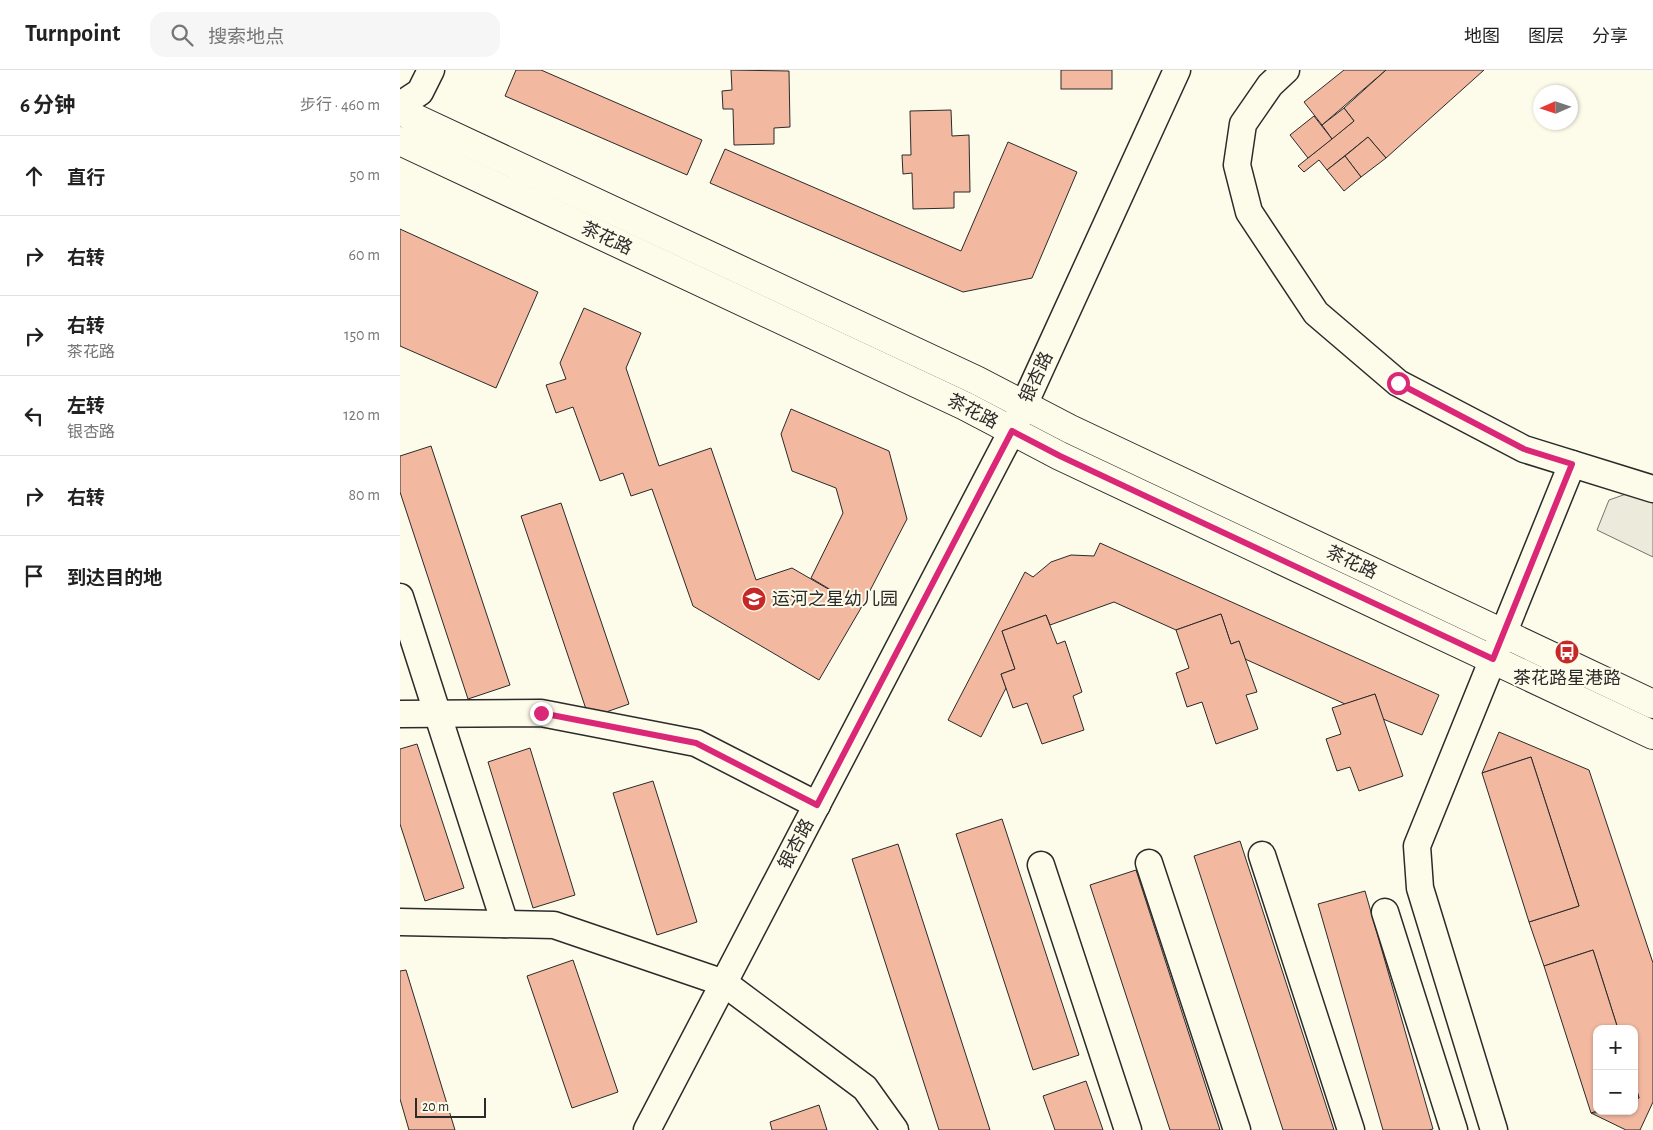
<!DOCTYPE html>
<html lang="zh">
<meta charset="utf-8">
<style>
:root{--surface:#fff;--page:#f6f6f6;--text:#222;--muted:#767676;--line:#e0e0e0}
body{margin:0;font-family:"Alegreya Sans","Noto Sans SC",sans-serif;background:var(--page);color:var(--text)}
.controls{position:absolute;right:15px;bottom:15px;display:grid;overflow:hidden;border-radius:10px;box-shadow:0 1px 4px #0004}
.controls button{width:45px;height:45px;display:grid;place-items:center;padding:0;border:0;border-bottom:1px solid var(--line);background:var(--surface);color:var(--text);font:25px sans-serif}
.compass{position:absolute;left:1133px;top:15px;width:45px;height:45px;border-radius:50%;background:var(--surface);box-shadow:0 1px 4px #0004;rotate:267deg}
.scale{position:absolute;left:15px;bottom:12px;width:71px;box-sizing:border-box;padding-left:5px;border:2px solid #2b2b2b;border-top:0;font-size:14px;line-height:18px;white-space:nowrap;color:#2b2b2b;-webkit-text-stroke:4px #fdfbea;paint-order:stroke}
.stop{position:absolute;width:15px;height:15px;margin:-11px;border:4px solid #db2777;border-radius:50%;background:#fff}
.stop.end{background:#db2777;border-color:#fff;box-shadow:0 1px 5px #0008}
.list{margin:0;padding:0;list-style:none}
h2{display:flex;justify-content:space-between;align-items:center;height:65px;margin:0;padding:0 20px;font-size:21px}
h2 small{font-size:16px;font-weight:400;color:var(--muted)}
.list li{display:grid;grid-template-columns:32px 1fr auto;gap:15px;align-items:center;box-sizing:border-box;height:80px;padding:0 20px;border-top:1px solid var(--line)}
.list b{display:block;font-size:19px;white-space:nowrap}
.list p{margin:0;font-size:16px;white-space:nowrap;color:var(--muted)}
.list em{font-size:16px;font-style:normal;color:var(--muted)}
.icon{flex:none;width:28px;height:28px;fill:none;stroke:currentColor;stroke-width:2;stroke-linecap:round;stroke-linejoin:round}
.map{position:relative;flex:none;width:1253px;height:1060px;overflow:hidden}
header{display:flex;align-items:center;gap:30px;box-sizing:border-box;height:70px;padding:0 25px;background:var(--surface);border-bottom:1px solid var(--line)}
header strong{font-size:24px}
nav{display:flex;gap:28px;margin-inline-start:auto;font-size:18px}
.search{width:350px;height:45px;background:var(--page);display:flex;align-items:center;gap:12px;box-sizing:border-box;padding:0 18px;border-radius:15px;color:var(--muted);font-size:19px}
main{display:flex}
aside{flex:1;background:var(--surface)}
.map>svg:first-child{display:block}
.parking{fill:#eceadb;stroke:#74746e}
.building{fill:#f2b8a0;stroke:#2b2b2b}
.lines{fill:none;stroke-linecap:round;stroke-linejoin:round}
.minor-casing{stroke:#2b2b2b;stroke-width:29}
.major-casing{stroke:#2b2b2b;stroke-width:30}
.minor{stroke:#fdfbea;stroke-width:26}
.major{stroke:#fdfbea;stroke-width:28}
.route{stroke:#db2777;stroke-width:6}
.labels{text-anchor:middle;stroke-width:4;stroke-linejoin:round;paint-order:stroke}
.street-label{font-size:18px;fill:#2b2b2b;stroke:#fdfbea}
.poi-label{font-size:18px;fill:#2b2b2b;stroke:#fdfbea;text-anchor:start}
</style>
<header>
<strong>Turnpoint</strong>
<div class="search"><svg class="icon" aria-label="search" viewBox="0 0 24 24"><circle cx="10" cy="10" r="6"/><path d="M15 15l6 6"/></svg>搜索地点</div>
<nav><a>地图</a><a>图层</a><a>分享</a></nav>
</header>
<main>
<aside>
<h2>6 分钟<small>步行 · 460 m</small></h2>
<ul class="list">
<li><svg class="icon" aria-label="ahead" viewBox="0 0 24 24"><path d="M12 20V5M6 11l6-6 6 6"/></svg><div><b>直行</b></div><em>50 m</em></li>
<li><svg class="icon" aria-label="right" viewBox="0 0 24 24"><path d="M7 20v-9h11M14 6l5 5-5 5"/></svg><div><b>右转</b></div><em>60 m</em></li>
<li><svg class="icon" aria-label="right" viewBox="0 0 24 24"><path d="M7 20v-9h11M14 6l5 5-5 5"/></svg><div><b>右转</b><p>茶花路</p></div><em>150 m</em></li>
<li><svg class="icon" aria-label="left" viewBox="0 0 24 24"><path d="M17 20v-9H6M10 6l-5 5 5 5"/></svg><div><b>左转</b><p>银杏路</p></div><em>120 m</em></li>
<li><svg class="icon" aria-label="right" viewBox="0 0 24 24"><path d="M7 20v-9h11M14 6l5 5-5 5"/></svg><div><b>右转</b></div><em>80 m</em></li>
<li><svg class="icon" aria-label="arrive" viewBox="0 0 24 24"><path d="M6 21V4h12l-3 4 3 4H6"/></svg><div><b>到达目的地</b></div></li>
</ul>
</aside>
<div class="map">
<svg width="1253" height="1060" viewBox="0 0 1253 1060">
<rect width="100%" height="100%" fill="#fdfbea"/>
<polygon class="parking" points="1229,423 1253,431 1253,487 1197,460 1209,430"/>
<g class="building">
<polygon points="116,0 141,0 302,70 287,105 105,26"/>
<polygon points="331,0 389,1 390,57 374,58 374,74 334,75 333,39 323,39 322,21 332,20"/>
<rect x="661" y="0" width="51" height="19"/>
<polygon points="944,0 986,0 922,55 904,32"/>
<polygon points="986,0 1084,0 986,88 968,67 927,100 919,90 904,102 898,96 954,51 944,38"/>
<polygon points="944,38 954,51 932,69 922,55"/>
<polygon points="551,40 552,66 569,65 570,122 554,122 554,138 513,139 512,103 503,104 502,85 511,85 510,41"/>
<polygon points="914,46 932,69 908,88 890,65"/>
<polygon points="968,67 986,88 961,107 945,86"/>
<polygon points="608,72 677,102 632,208 563,222 310,113 325,79 561,181"/>
<polygon points="945,86 961,107 944,121 927,100"/>
<polygon points="0,159 138,222 96,318 0,276"/>
<polygon points="184,238 241,263 226,298 259,396 311,378 356,510 392,498 461,538 419,610 293,536 252,419 231,426 223,403 200,411 173,337 156,343 146,315 166,309 160,293"/>
<polygon points="391,339 489,381 507,449 461,538 411,508 443,443 436,418 392,401 381,364"/>
<polygon points="31,376 110,615 68,629 0,422 0,386"/>
<polygon points="161,433 229,634 189,648 121,446"/>
<polygon points="700,473 1039,625 1022,665 983,649 975,624 945,634 845,589 839,571 831,574 821,544 776,560 714,532 650,555 646,545 602,561 615,599 601,604 606,618 581,667 548,650 625,502 633,507 651,492 671,485 694,486"/>
<polygon points="821,544 831,574 839,571 857,622 846,625 858,659 816,674 802,632 787,637 776,603 789,598 776,560"/>
<polygon points="646,545 657,574 665,571 682,622 673,626 684,660 642,674 627,633 613,638 601,604 615,599 602,561"/>
<polygon points="975,624 1003,706 959,721 950,697 937,701 926,669 941,664 932,638"/>
<polygon points="1099,662 1189,700 1253,893 1253,1032 1240,1060 1226,1060 1191,1043 1234,1041 1234,1029 1239,1028 1234,1011 1234,959 1218,959 1193,880 1144,896 1129,852 1179,836 1131,687 1082,703"/>
<polygon points="17,674 64,818 25,831 0,754 0,679"/>
<polygon points="130,678 175,825 133,838 88,692"/>
<polygon points="1131,687 1179,836 1129,852 1082,703"/>
<polygon points="253,711 297,852 257,865 213,723"/>
<polygon points="602,749 679,985 633,1000 556,764"/>
<polygon points="840,771 934,1060 883,1060 794,786"/>
<polygon points="498,774 590,1060 539,1060 452,789"/>
<polygon points="736,800 820,1060 770,1060 690,815"/>
<polygon points="965,821 1033,1059 1029,1060 983,1060 918,834"/>
<polygon points="1193,880 1218,959 1197,959 1197,1041 1191,1043 1144,896"/>
<polygon points="173,890 218,1022 172,1038 127,906"/>
<polygon points="6,900 55,1060 9,1060 0,1029 0,901"/>
<polygon points="686,1011 703,1060 655,1060 643,1026"/>
<polygon points="1234,1011 1239,1028 1234,1029"/>
<polygon points="419,1035 427,1060 372,1060 370,1052"/>
</g>
<g class="lines">
<defs>
<g id="minor">
<polyline points="886,0 870,15 843,54 837,95 849,142 916,243 998,313 1124,379 1253,419"/>
<polyline points="0,35 20,22 31,0"/>
<polyline points="0,527 105,854"/>
<polyline points="0,644 141,643 296,673 417,735"/>
<polyline points="862,785 951,1060"/>
<polyline points="749,793 837,1060"/>
<polyline points="641,795 728,1060"/>
<polyline points="985,842 1054,1060"/>
<polyline points="0,852 154,855 324,913 465,1018 495,1060"/>
<polyline points="247,1060 612,361 777,0"/>
<polyline points="1094,1060 1020,818 1017,776 1172,394"/>
</g>
<g id="major">
<polyline points="0,41 576,310 670,359 1253,634"/>
<polyline points="0,71 565,336 660,386 1253,665"/>
</g>
</defs>
<use href="#minor" class="minor-casing"/>
<use href="#major" class="major-casing"/>
<use href="#minor" class="minor"/>
<use href="#major" class="major"/>
</g>
<g class="lines">
<polyline class="route" points="141,643 296,673 417,735 612,361 660,386 1093,589 1172,394 1124,379 998,313"/>
</g>
<defs>
<symbol id="school-disc" viewBox="-11 -11 22 22"><circle r="9.5" fill="#c62828" stroke="#fdfbea"/><path d="M0-5L7-2L0 1L-7-2ZM-4 1L0 2.5L4 1V4Q0 6-4 4Z" fill="#fff"/></symbol>
<symbol id="bus-disc" viewBox="-11 -11 22 22"><circle r="9.5" fill="#c62828" stroke="#fdfbea"/><path d="M-5-6H5V4H4V6H2V4H-2V6H-4V4H-5ZM-3.5-4V0h7V-4ZM-3.5 1.2v1.5H-2V1.2ZM2 1.2v1.5H3.5V1.2Z" fill="#fff"/></symbol>
</defs>
<g fill-rule="evenodd">
<use href="#school-disc" x="340" y="515" width="28" height="28"/>
<use href="#bus-disc" x="1153" y="568" width="28" height="28"/>
</g>
<g class="labels">
<g class="street-label">
<text transform="translate(207 168) rotate(25)" y="6">茶花路</text>
<text transform="translate(636 307) rotate(-65)" y="6">银杏路</text>
<text transform="translate(573 341) rotate(27)" y="6">茶花路</text>
<text transform="translate(952 492) rotate(25)" y="6">茶花路</text>
<text transform="translate(396 774) rotate(-62)" y="6">银杏路</text>
</g>
<g class="poi-label">
<text x="372" y="535">运河之星幼儿园</text>
<text x="1167" y="614" text-anchor="middle">茶花路星港路</text>
</g>
</g>
</svg>
<div class="controls">
<button>+</button>
<button>−</button>
</div>
<svg class="compass" viewBox="-18 -18 36 36"><path d="M0-13l5 13h-10z" fill="#e53935"/><path d="M0 13l5-13h-10z" fill="#767676"/></svg>
<div class="scale">20 m</div>
<div class="stop" style="left:998px;top:313px"></div>
<div class="stop end" style="left:141px;top:643px"></div>
</div>
</main>
